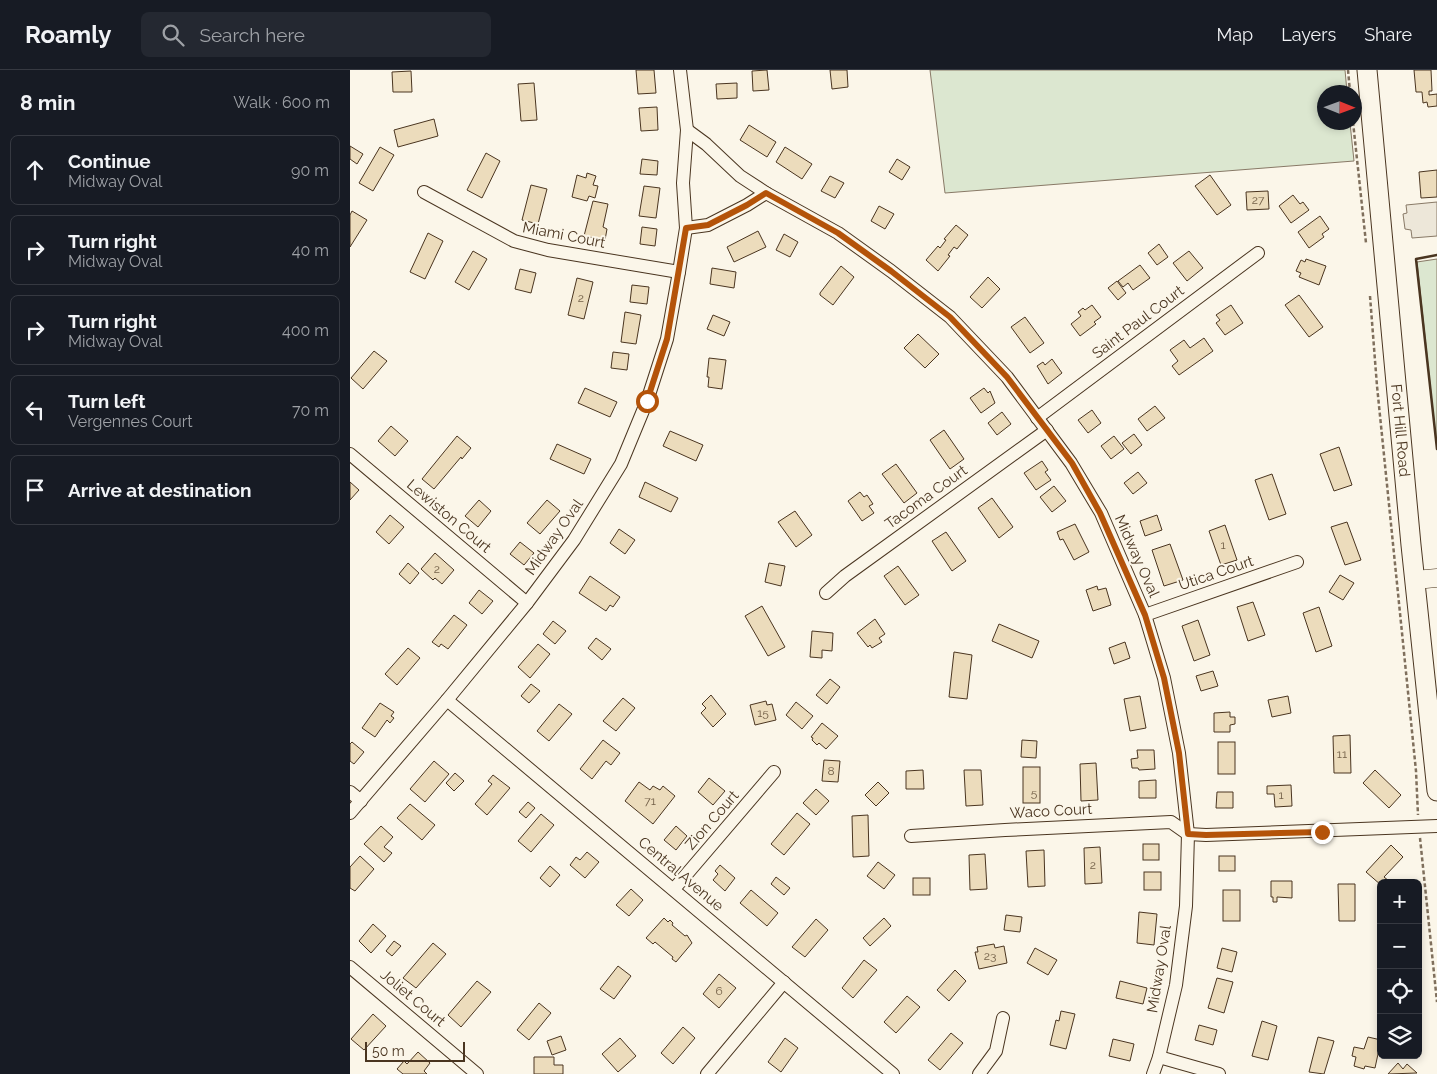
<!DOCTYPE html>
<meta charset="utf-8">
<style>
:root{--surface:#171b24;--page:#242831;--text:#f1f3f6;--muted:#9ea1a6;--line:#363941}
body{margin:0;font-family:Raleway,sans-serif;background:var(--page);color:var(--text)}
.controls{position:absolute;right:15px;bottom:15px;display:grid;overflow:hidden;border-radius:8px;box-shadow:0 2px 8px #0003}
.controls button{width:45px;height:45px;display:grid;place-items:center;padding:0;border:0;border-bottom:1px solid var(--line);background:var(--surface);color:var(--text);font:25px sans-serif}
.compass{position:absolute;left:967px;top:15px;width:45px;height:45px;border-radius:50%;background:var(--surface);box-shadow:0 2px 8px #0003;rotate:91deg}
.scale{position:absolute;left:15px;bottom:12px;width:100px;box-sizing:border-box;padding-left:5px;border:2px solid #4a3520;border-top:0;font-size:14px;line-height:18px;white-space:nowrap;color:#4a3520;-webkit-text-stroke:4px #fbf6e9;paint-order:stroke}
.stop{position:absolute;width:15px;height:15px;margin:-11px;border:4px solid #b45309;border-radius:50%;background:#fff}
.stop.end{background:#b45309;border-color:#fff;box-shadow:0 1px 5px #0008}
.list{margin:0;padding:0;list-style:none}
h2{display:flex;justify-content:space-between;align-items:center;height:65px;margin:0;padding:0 20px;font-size:21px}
h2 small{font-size:16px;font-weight:400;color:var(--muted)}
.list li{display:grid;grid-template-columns:32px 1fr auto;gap:15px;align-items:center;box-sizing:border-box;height:70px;margin:0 10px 10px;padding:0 10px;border:1px solid var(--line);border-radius:8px}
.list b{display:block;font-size:19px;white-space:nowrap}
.list p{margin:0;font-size:16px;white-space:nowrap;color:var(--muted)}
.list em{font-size:16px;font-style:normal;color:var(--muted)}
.icon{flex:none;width:28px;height:28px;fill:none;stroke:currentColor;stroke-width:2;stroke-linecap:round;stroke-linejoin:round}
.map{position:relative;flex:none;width:1087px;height:1004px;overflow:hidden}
header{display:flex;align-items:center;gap:30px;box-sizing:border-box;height:70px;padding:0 25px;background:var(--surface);border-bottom:1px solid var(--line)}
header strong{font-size:24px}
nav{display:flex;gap:28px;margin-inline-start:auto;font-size:18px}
.search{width:350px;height:45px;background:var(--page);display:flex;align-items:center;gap:12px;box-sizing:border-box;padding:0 18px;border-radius:8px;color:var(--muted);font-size:19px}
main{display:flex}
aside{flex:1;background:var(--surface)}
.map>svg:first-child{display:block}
.green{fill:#dce7d0;stroke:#887966}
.parking{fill:#ede7d9;stroke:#887966}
.building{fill:#ecdcbc;stroke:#4a3520}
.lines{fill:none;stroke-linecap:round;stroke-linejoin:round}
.street-casing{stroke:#4a3520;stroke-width:14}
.secondary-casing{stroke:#4a3520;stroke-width:19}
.primary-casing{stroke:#4a3520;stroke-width:21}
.path{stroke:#7f6f5c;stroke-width:2.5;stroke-dasharray:4 2.5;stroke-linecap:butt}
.street{stroke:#fbf6e9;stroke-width:12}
.secondary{stroke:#fbf6e9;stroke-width:18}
.primary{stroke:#fbf6e9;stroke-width:19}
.wall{stroke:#4a3520;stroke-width:2.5}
.route{stroke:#b45309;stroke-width:6}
.labels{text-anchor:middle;stroke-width:4;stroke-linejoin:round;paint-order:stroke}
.number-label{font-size:12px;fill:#725f47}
.street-label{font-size:15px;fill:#4a3520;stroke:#fbf6e9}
</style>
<header>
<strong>Roamly</strong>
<div class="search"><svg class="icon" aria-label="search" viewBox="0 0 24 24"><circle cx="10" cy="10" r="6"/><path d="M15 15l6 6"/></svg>Search here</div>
<nav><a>Map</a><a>Layers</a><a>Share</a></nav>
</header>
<main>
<aside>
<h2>8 min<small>Walk · 600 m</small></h2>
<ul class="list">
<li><svg class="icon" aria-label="ahead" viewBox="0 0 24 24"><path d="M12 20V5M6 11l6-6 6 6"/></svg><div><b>Continue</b><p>Midway Oval</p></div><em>90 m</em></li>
<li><svg class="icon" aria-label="right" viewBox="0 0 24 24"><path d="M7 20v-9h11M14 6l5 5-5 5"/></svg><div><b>Turn right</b><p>Midway Oval</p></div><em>40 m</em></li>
<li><svg class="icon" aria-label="right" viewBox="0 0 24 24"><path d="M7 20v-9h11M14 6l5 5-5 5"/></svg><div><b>Turn right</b><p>Midway Oval</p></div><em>400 m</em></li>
<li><svg class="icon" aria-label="left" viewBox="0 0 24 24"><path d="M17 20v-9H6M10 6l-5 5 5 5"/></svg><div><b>Turn left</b><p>Vergennes Court</p></div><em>70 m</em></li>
<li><svg class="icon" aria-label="arrive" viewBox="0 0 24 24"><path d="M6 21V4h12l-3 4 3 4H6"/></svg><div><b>Arrive at destination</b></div></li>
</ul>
</aside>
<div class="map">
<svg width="1087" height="1004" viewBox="0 0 1087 1004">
<rect width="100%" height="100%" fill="#fbf6e9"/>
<g class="green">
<polygon points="580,0 995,0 997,22 974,22 974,52 1000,53 1004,91 595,123"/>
<polygon points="1087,189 1087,379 1067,192"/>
</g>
<polygon class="parking" points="1087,132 1087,166 1062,168 1061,160 1055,159 1053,144 1057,143 1056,135"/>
<g class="building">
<polygon points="286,0 304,0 306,23 288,24"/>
<polygon points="417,0 419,20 403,21 402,1"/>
<polygon points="480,0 497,0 498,17 482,19"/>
<polygon points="1064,0 1081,0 1082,21 1079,21 1079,25 1087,24 1087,36 1078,37 1077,32 1073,33 1072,22 1066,22"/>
<polygon points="61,1 62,22 43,22 42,2"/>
<polygon points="184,13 187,50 171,51 168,14"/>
<polygon points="387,13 387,28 367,29 366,14"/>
<polygon points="307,37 308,60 291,61 289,38"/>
<polygon points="84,49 88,66 48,77 44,60"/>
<polygon points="399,55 426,72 417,87 390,70"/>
<polygon points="0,76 13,84 7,94 0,89"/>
<polygon points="30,77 44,85 23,121 9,113"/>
<polygon points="435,77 462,94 452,109 426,92"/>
<polygon points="136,83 150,91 132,128 117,120"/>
<polygon points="292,89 308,91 307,105 290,104"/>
<polygon points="547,89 560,97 552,110 539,102"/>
<polygon points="1087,100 1087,127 1071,128 1069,102"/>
<polygon points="237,103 246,106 243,115 248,116 245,128 239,126 237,131 222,127 227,105 236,108"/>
<polygon points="860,105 881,135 867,145 845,116"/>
<polygon points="480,106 494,113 485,128 471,121"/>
<polygon points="181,115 197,119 188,154 172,150"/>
<polygon points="294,116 310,118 306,148 289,146"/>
<polygon points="918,121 919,139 897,140 896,122"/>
<polygon points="943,125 950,134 953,132 959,140 941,153 929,136"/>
<polygon points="243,131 258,134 253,157 257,159 255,170 234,166"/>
<polygon points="529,136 544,144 535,159 521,151"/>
<polygon points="2,141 17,150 0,177 0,145"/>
<polygon points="970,146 979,159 972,164 974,167 959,178 948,162"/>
<polygon points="606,155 618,165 607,179 604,177 598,185 600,186 588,201 576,190 588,176 590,178 596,170 594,169"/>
<polygon points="292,157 307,159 305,176 290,174"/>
<polygon points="408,161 416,177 384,192 377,177"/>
<polygon points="78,163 93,171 75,209 60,202"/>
<polygon points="434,164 448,172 440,187 426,180"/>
<polygon points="809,174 818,187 807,195 798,183"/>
<polygon points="123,181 137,189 119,220 105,212"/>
<polygon points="839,181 853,198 837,211 823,193"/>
<polygon points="956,189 976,196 969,215 949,207 951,203 946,201 951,190 955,192"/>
<polygon points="790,195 800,208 783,220 778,213 773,217 768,211"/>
<polygon points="491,196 504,207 483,235 470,225 470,223"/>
<polygon points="362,198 386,202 384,218 360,214"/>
<polygon points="170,199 186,203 181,223 165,219"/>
<polygon points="638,207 650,219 632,238 620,227"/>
<polygon points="227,208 243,212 234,249 218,245"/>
<polygon points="767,211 776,223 768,230 758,218"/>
<polygon points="282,215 299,217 297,234 280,232"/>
<polygon points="949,225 973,257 959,267 935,235"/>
<polygon points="742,235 751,247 744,252 746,254 730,266 721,254 731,246 728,242 733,238 735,240"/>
<polygon points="881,235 893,253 875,265 866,253 870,250 866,245"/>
<polygon points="275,242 291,245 286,274 271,272"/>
<polygon points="363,245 380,252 374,266 357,259"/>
<polygon points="675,247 694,273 680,283 661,257"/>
<polygon points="568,264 589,284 575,298 554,278"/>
<polygon points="854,268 863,281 829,305 822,296 828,291 820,280 834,270 840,278"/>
<polygon points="24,281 37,291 13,319 1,308"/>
<polygon points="263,282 279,284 277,300 261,298"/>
<polygon points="359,288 376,290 372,319 358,317 359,307 357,307"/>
<polygon points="702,289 712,303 698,314 687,296 693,292 695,295"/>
<polygon points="235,318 267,332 260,347 228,333"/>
<polygon points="634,318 638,323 640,321 645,333 631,343 620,328"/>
<polygon points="805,336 815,348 797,361 788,349"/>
<polygon points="742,340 751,353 738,363 728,350"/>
<polygon points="652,342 661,354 647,365 638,353"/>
<polygon points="41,356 58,371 45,386 28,371"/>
<polygon points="594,360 614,389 600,399 580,370"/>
<polygon points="320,361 353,375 346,391 313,376"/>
<polygon points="784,364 792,375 781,384 772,373"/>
<polygon points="107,366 121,378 112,389 111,387 84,419 72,409"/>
<polygon points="764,366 774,379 761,389 751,376"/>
<polygon points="207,374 241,389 234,404 200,389"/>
<polygon points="989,377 1002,415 984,421 970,384"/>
<polygon points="692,391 698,400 695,402 701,410 686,420 674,403"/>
<polygon points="546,394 567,423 554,433 532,404"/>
<polygon points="788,402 797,413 783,424 774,413"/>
<polygon points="922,404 936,444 919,450 905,410"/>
<polygon points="0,412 9,420 0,430"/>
<polygon points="295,412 328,428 321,442 289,427"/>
<polygon points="704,416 716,431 702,442 690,427"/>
<polygon points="510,422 514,427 517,425 523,434 519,436 524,443 512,451 498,431"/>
<polygon points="642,428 663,457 649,468 628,438"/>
<polygon points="129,430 141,441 128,457 115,446"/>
<polygon points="197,430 210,441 190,464 177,453"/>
<polygon points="445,441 462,465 446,477 428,452"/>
<polygon points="40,445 54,457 39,474 26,462"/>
<polygon points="807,445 812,460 795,466 790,451"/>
<polygon points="997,452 1011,490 995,495 981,457"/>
<polygon points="725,454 739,482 724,490 713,469 710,470 707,462"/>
<polygon points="875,455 887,490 871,495 859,461"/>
<polygon points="269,459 285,470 275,484 260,473"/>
<polygon points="596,462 616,491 602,501 582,471"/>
<polygon points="170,472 184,483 174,495 160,484"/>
<polygon points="820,474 833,510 814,516 802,480"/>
<polygon points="85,483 104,500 92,514 85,508 83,510 71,499"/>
<polygon points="58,493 69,503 60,514 49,504"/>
<polygon points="419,493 435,496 431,516 415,512"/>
<polygon points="548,496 569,525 555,535 534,506"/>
<polygon points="990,505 1004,513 993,530 979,522"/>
<polygon points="240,506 270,527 263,537 260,535 256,541 229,523"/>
<polygon points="747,516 748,520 756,518 761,535 743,541 736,520"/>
<polygon points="129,520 143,531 132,544 119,533"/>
<polygon points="903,532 915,565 898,571 887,537"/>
<polygon points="412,536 435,577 418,586 395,546"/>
<polygon points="969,537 982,576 966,582 953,543"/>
<polygon points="104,545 117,555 98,579 91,574 89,577 82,572"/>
<polygon points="525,549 535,564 529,568 532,572 522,578 520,575 518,577 507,563"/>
<polygon points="848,550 860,585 844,591 832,556"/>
<polygon points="203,551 216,561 205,574 193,564"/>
<polygon points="649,554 689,571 682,588 642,571"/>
<polygon points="462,561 483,563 482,581 472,580 472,588 460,587"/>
<polygon points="246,568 261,579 252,590 238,578"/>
<polygon points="775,572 780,588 764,594 759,578"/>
<polygon points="188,574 200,584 180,608 168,597"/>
<polygon points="58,578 70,588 47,615 35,604"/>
<polygon points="604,582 622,585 617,629 599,627"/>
<polygon points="863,601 868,616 851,621 846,606"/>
<polygon points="480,609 490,617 477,634 466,625"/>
<polygon points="181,614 190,621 179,633 171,626"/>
<polygon points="361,625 376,644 363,657 351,643 356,638 352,634"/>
<polygon points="790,626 796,658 780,661 774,629"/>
<polygon points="938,626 941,643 922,647 918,630"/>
<polygon points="273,628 285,638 266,661 253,651"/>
<polygon points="416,631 417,635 422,634 426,650 405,655 400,635"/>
<polygon points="446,632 463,646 452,659 436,645"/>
<polygon points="30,633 44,642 41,646 44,648 40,653 37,650 25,667 12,658"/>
<polygon points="209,634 222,644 199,671 187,661"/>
<polygon points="880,642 880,647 885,647 885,654 880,655 880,662 864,662 864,643"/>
<polygon points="472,653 488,666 476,679 469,673 467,675 462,670 463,668 461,667"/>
<polygon points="1000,665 1001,703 984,703 983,666"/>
<polygon points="253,670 270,683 261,695 256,691 242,709 230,699"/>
<polygon points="672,670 687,671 686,688 671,687"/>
<polygon points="2,672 14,682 4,694 0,691 0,674"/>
<rect x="868" y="672" width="17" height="32"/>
<polygon points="787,680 804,680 805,699 789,700 788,698 782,698 781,689 788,688"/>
<polygon points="474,690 490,691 488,712 472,711"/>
<polygon points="84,691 99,704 75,732 60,719"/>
<polygon points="746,693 748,730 731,731 730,694"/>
<rect x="673" y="697" width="17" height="36"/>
<polygon points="573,700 574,719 556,719 556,701"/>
<polygon points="614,700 631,700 633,735 616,736"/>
<polygon points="1025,700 1051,725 1039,738 1013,713"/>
<polygon points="105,703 114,711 104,721 96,713"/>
<polygon points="143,705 160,718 137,745 125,734 142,714 138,711"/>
<polygon points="359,708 375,721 363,735 348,722"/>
<polygon points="806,710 806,728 789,728 789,711"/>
<polygon points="289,712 300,720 303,716 310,720 313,716 325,726 303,754 275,731"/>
<polygon points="528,712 539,723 526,736 515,725"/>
<polygon points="941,715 942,736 925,737 924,724 917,724 917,716"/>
<polygon points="466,719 479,731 466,745 453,733"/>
<polygon points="867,722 883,722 883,738 866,738"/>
<polygon points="178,732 185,738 176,748 169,742"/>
<polygon points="60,734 85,755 72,770 47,748"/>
<polygon points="447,743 460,754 434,785 421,774"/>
<polygon points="191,744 204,755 181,782 168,771"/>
<polygon points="518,745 519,786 503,787 502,746"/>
<polygon points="31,756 43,767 34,777 42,783 34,792 14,774"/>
<polygon points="326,756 337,766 326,780 314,770"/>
<rect x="793" y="774" width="16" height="16"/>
<polygon points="1041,775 1053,787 1034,807 1039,811 1031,813 1031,815 1016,802"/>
<polygon points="750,777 752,813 735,814 734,778"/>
<polygon points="694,780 695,816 678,817 676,781"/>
<polygon points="237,782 249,792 235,808 220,795 226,787 230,790"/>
<polygon points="635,784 637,819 620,820 619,785"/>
<polygon points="10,786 24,799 5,821 0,818 0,797"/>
<rect x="869" y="786" width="16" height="15"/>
<polygon points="528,792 545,805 534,819 517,806"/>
<polygon points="370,795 385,808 375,821 363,810 368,804 365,801"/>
<polygon points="200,796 210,805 200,817 190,808"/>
<rect x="794" y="802" width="17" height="18"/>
<polygon points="426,807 440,818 434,825 421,814"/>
<rect x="563" y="808" width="17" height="17"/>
<polygon points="921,811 942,811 942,828 927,827 927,832 923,832 923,827 921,827"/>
<polygon points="988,814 1005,814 1005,851 989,851"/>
<polygon points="281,819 293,830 279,846 266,835"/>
<polygon points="401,820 428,843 417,856 390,833"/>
<rect x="873" y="820" width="17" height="31"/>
<polygon points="789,842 807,844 804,875 787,873"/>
<polygon points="656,845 672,847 670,862 654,860"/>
<polygon points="314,848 318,852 320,850 323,853 322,855 335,866 337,865 342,873 326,892 322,889 323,887 305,872 303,874 296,868"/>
<polygon points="534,848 541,856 520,876 513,868"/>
<polygon points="466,849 478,860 455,887 442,877"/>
<polygon points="23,854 36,866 21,883 9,871"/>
<polygon points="44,871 51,876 42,886 36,881"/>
<polygon points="83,873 96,884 66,918 53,908"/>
<polygon points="644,874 645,878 654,876 657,893 629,899 625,882 628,882 627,877"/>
<polygon points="685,878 707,890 698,905 677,893"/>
<polygon points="872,878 887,882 882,902 867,898"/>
<polygon points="514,890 527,900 503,928 492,918"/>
<polygon points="268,896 281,906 264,929 250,919"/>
<polygon points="605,900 616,911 599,931 587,920"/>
<polygon points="369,904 386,918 369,938 353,924"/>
<polygon points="867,908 883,912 874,943 858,938"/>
<polygon points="127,911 141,922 111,957 98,945"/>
<polygon points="770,911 797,918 793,934 766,928"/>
<polygon points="557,926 570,937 546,963 534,952"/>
<polygon points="189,933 201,943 179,970 167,960"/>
<polygon points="711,941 725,944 716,979 700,975 706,950 709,951"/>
<polygon points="23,944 36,956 14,980 1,969"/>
<polygon points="912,951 927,956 918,990 902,986"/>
<polygon points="849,955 867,960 863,975 845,970"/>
<polygon points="333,957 345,968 323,994 311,983"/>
<polygon points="601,963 613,973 590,1000 578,990"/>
<polygon points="211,966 216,980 202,985 197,971"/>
<polygon points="968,967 984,971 974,1004 959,1002"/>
<polygon points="1018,967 1031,970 1025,998 1015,996 1014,999 1004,996 1006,987 1002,986 1004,977 1014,979"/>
<polygon points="270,968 286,986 268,1002 252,984"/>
<polygon points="435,968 448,978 431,1002 418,992"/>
<polygon points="763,969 784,974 780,991 759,986"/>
<polygon points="68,982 80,993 74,1001 77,1004 53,1004 47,999 54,991 57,994"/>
<polygon points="184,987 204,987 204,995 213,995 213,1004 184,1004"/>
<polygon points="1048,993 1053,999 1057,994 1067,1003 1038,1004"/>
</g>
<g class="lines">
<defs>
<g id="street">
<polyline points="337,60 356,74 390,106 416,123 488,163 541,201 600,247 657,307 721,393 751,443 795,545 814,608 829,683 838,764 836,836 826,915 809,987 803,1004"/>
<polyline points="74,122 164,171 198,180 329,202"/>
<polyline points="336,158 358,155 397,135 416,123"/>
<polyline points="687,348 908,183"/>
<polyline points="0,384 177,533"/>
<polyline points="476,523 495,506 697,360"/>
<polyline points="795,545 947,492"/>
<polyline points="97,630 543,1004"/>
<polyline points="0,722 11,731"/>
<polyline points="0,743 97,630 177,533 224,470 271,394 297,331 317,269 329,202 336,158 333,113 337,60 330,0"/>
<polyline points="561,766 655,760 821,752 838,764 856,765 1087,756"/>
<polyline points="324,819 424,702"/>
<polyline points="0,897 127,1004"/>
<polyline points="809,987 869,1004"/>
<polyline points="357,1004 434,912"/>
<polyline points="629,1004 646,981 653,948"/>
</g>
<polyline id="secondary" points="1065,510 1087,508"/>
<g id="primary">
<path id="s1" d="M1017,0L1061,475L1087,721"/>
</g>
</defs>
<use href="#street" class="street-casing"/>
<use href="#secondary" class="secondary-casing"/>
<use href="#primary" class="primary-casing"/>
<g class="path">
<polyline points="998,0 1000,22"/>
<polyline points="1003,52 1016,173"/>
<polyline points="1020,226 1027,316 1066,701 1068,745"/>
<polyline points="1070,768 1087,932"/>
</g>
<use href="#street" class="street"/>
<use href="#secondary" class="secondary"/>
<use href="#primary" class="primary"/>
<polyline class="wall" points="1087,185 1066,189 1087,379"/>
</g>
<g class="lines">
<polyline class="route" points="297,331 317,269 336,158 358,155 397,135 416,123 488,163 541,201 600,247 657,307 722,393 750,443 795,545 814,608 829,683 838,764 856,765 972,762"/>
</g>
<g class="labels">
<g class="number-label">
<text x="908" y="134">27</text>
<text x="231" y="232">2</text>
<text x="873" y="479">1</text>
<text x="87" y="503">2</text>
<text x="413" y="647">15</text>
<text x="992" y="688">11</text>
<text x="481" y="705">8</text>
<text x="684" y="727">5</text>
<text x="931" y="729">1</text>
<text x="300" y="735">71</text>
<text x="743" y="799">2</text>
<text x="640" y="890">23</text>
<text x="369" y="925">6</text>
</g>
<g class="street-label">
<text transform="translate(214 165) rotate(11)" y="5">Miami Court</text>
<text transform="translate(788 252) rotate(-37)" y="5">Saint Paul Court</text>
<text dy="5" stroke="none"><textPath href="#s1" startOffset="362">Fort Hill Road</textPath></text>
<text transform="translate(576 427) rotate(-36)" y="5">Tacoma Court</text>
<text transform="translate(99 446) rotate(40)" y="5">Lewiston Court</text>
<text transform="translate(204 467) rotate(-55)" y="5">Midway Oval</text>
<text transform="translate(787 486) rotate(66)" y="5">Midway Oval</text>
<text transform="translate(866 503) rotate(-19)" y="5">Utica Court</text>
<text transform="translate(701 741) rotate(-3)" y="5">Waco Court</text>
<text transform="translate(362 750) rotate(-49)" y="5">Zion Court</text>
<text transform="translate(331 804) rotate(40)" y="5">Central Avenue</text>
<text transform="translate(809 899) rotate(-81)" y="5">Midway Oval</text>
<text transform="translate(63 928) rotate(40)" y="5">Joliet Court</text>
</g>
</g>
</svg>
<div class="controls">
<button>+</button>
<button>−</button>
<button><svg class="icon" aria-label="locate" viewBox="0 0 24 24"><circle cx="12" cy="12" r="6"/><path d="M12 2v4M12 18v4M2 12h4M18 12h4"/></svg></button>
<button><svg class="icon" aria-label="layers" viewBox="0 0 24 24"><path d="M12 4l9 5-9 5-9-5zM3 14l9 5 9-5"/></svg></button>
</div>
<svg class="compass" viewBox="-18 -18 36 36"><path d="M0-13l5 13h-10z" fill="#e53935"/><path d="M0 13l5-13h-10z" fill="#9ea1a6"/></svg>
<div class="scale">50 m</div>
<div class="stop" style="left:297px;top:331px"></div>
<div class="stop end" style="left:972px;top:762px"></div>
</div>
</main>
